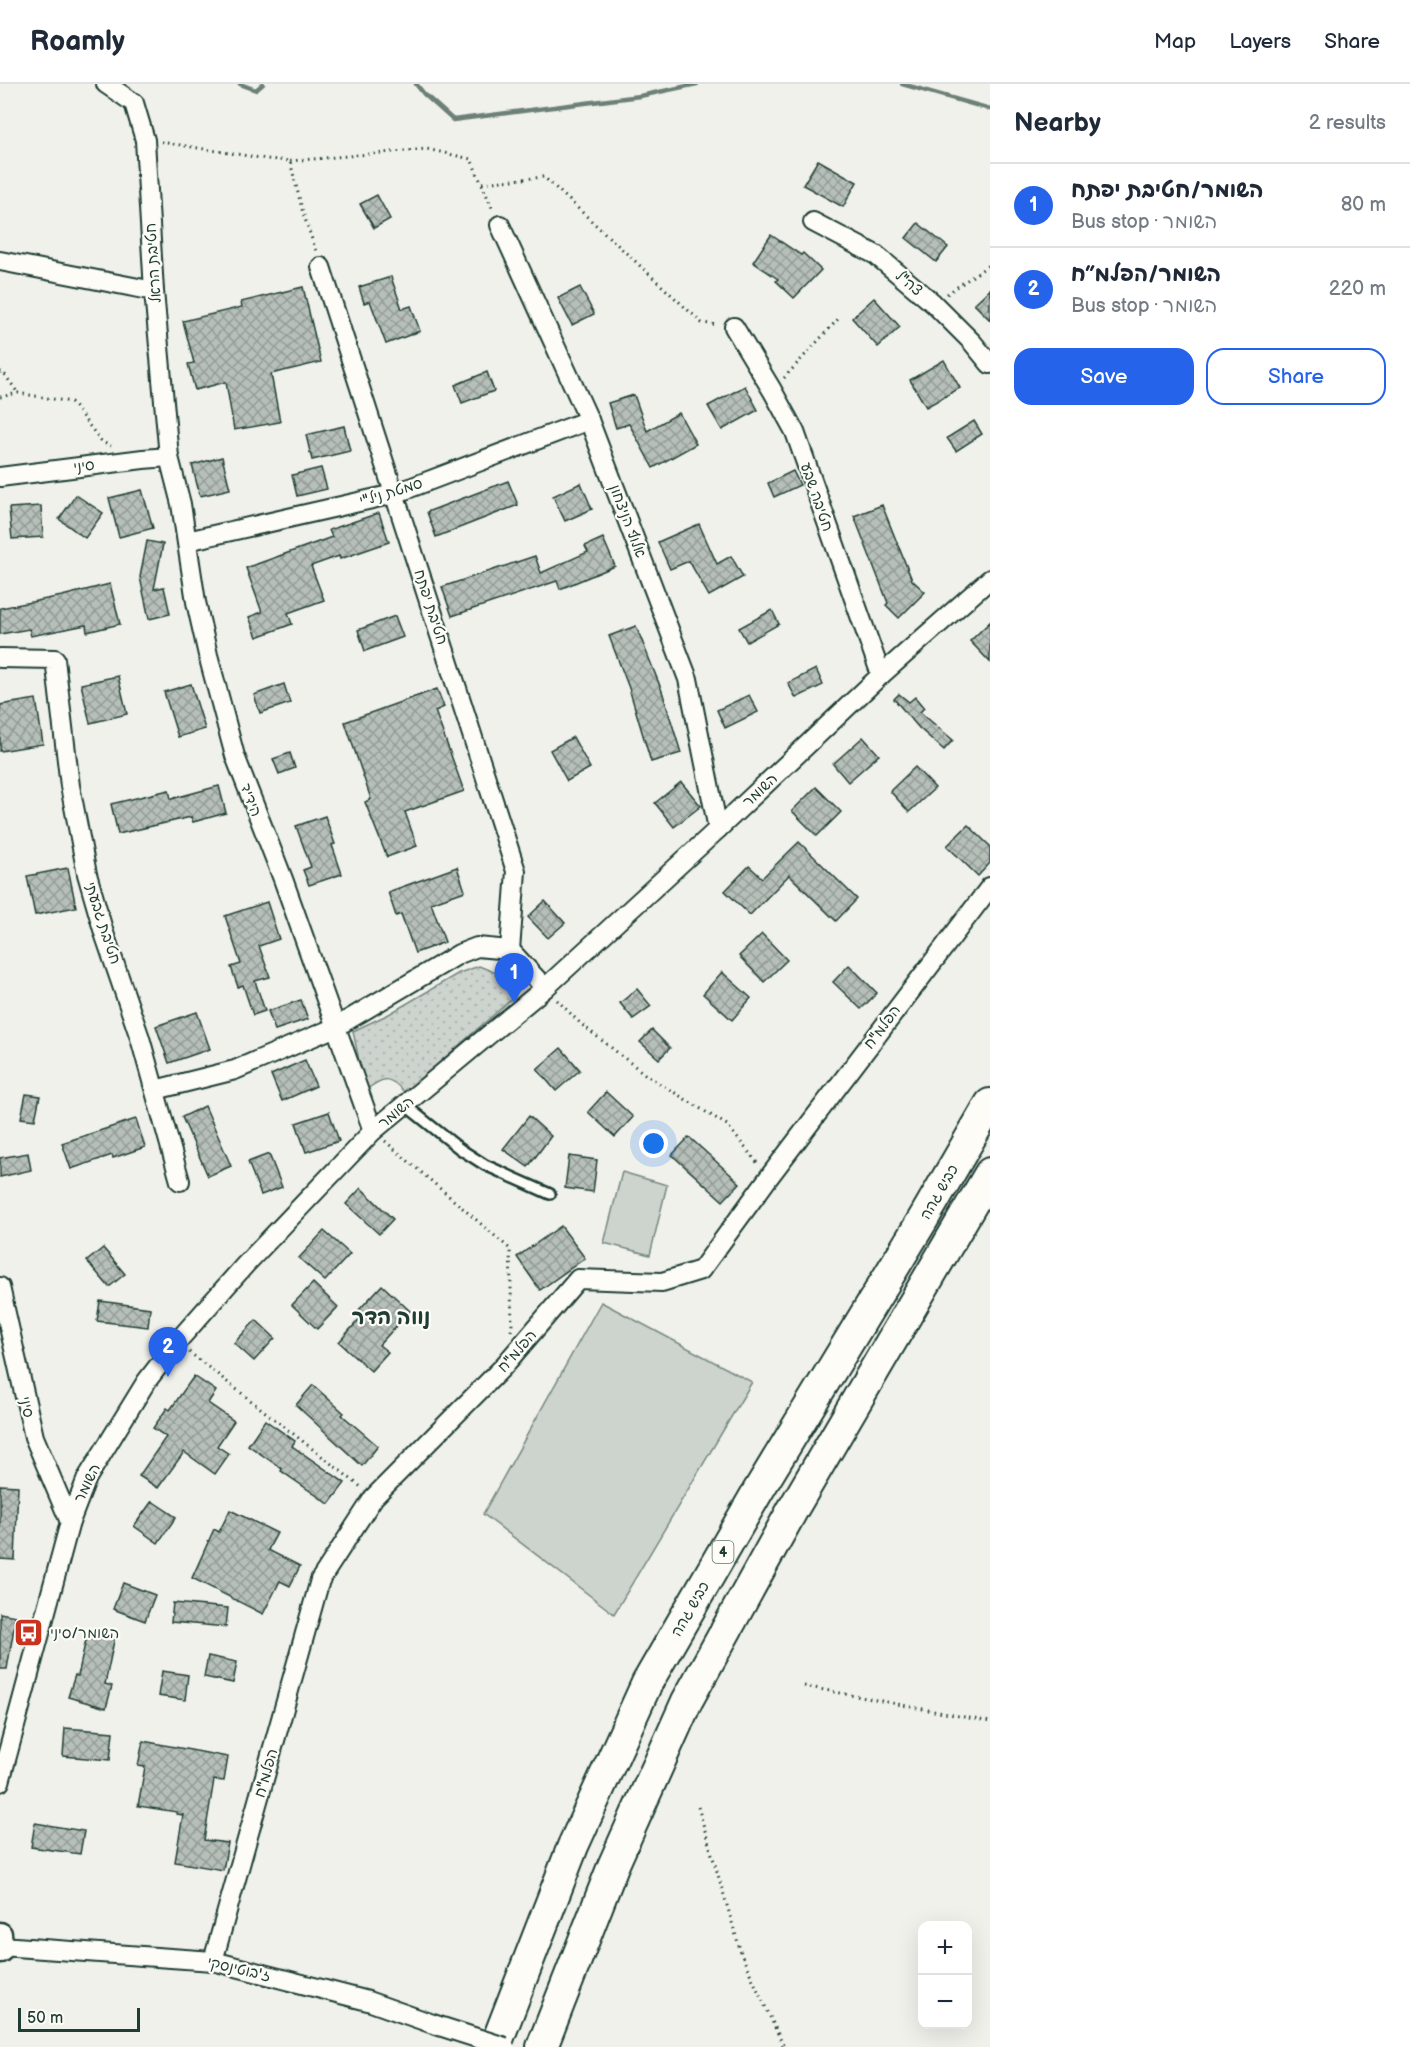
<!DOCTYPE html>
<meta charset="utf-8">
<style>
:root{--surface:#fff;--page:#f2f2f3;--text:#1f2937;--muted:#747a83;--line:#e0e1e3;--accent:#2563eb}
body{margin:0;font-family:"Balsamiq Sans","Playpen Sans Hebrew",sans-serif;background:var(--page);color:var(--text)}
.controls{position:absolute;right:18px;bottom:18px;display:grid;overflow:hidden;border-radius:12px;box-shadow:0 6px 24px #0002}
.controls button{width:54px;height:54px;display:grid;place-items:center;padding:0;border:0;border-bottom:2px solid var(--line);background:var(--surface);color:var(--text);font:30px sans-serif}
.scale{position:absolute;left:18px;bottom:15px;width:122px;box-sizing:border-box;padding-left:6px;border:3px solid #1f3d34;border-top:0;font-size:16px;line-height:21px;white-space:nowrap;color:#1f3d34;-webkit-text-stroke:4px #fdfcf7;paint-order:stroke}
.you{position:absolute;left:654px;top:1060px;width:21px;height:21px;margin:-15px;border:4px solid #fff;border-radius:50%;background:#1a73e8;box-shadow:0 0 0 9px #1a73e833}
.badge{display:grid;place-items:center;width:39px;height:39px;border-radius:50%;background:var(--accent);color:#fff;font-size:20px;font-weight:700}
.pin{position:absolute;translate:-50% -50px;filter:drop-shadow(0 2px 3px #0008)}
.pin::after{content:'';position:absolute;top:32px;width:21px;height:18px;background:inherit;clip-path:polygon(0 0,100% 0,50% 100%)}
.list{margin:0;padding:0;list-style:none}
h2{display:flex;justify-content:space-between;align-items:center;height:78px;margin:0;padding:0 24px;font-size:26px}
h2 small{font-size:20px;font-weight:400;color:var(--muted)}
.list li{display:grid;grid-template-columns:39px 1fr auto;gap:18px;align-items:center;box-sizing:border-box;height:84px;padding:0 24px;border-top:2px solid var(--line)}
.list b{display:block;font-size:22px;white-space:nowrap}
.list p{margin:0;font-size:20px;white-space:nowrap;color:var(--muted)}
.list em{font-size:20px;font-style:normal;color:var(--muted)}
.actions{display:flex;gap:12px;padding:18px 24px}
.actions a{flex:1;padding:14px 0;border:2px solid var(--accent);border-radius:18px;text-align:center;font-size:21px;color:var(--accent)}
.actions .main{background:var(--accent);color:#fff}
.map{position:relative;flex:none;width:990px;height:1963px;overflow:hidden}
header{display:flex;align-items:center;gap:36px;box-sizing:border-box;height:84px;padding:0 30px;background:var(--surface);border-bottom:2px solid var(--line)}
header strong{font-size:28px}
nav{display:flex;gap:33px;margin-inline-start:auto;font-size:21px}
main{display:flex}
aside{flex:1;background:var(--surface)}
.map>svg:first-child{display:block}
.green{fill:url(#green-dots);stroke:#768880;stroke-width:1.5}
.pitch{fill:#cdd3cd;stroke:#768880;stroke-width:1.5}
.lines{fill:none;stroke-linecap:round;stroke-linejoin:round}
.stream{stroke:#6c8077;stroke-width:4.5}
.building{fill:url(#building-cross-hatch);stroke:#1f3d34;stroke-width:1.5}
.service-casing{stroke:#1f3d34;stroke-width:14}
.minor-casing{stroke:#1f3d34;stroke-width:22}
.tertiary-casing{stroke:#1f3d34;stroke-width:27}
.trunk-casing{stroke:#1f3d34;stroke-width:34}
.path{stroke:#1f3d34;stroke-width:3;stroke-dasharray:1.5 4.5;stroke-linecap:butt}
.service{stroke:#fdfcf7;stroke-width:9}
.minor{stroke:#fdfcf7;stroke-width:18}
.tertiary{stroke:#fdfcf7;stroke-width:22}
.trunk{stroke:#fdfcf7;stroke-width:30}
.minor-bridge-casing{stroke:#1f3d34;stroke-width:22;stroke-linecap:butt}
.minor-bridge{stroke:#fdfcf7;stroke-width:18}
.labels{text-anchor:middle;stroke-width:4.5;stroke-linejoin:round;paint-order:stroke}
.shield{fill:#fdfcf7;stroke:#62766e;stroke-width:1.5}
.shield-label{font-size:14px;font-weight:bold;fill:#1f3d34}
.street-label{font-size:15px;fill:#1f3d34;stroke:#fdfcf7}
.poi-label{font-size:15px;fill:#1f3d34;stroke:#fdfcf7;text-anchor:start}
.district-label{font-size:21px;font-weight:bold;fill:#1f3d34;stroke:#fdfcf7}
</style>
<header>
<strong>Roamly</strong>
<nav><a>Map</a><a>Layers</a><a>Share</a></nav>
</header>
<main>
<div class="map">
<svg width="990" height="1963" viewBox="0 0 990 1963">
<defs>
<pattern id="green-dots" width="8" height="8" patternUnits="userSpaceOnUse" patternTransform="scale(1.5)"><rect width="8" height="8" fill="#cdd3cd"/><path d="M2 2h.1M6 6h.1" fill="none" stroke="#b0b6b1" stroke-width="1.8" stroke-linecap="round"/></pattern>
<pattern id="building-cross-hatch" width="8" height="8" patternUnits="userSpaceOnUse" patternTransform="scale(1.5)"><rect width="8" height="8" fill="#b6bfb8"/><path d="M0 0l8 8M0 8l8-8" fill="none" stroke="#939c96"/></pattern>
</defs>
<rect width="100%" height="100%" fill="#f0f1eb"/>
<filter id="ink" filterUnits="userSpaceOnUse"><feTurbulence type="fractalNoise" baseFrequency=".0167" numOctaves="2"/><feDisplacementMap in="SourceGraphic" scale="12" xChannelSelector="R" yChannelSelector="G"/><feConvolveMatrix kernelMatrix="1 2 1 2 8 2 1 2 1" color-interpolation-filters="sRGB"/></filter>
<g filter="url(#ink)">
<path class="green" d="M479,882L499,890L515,912L405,1009C389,991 384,992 365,1007L353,947L389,930L459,889Z"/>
<g class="pitch">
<polygon points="622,1088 667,1101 650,1171 604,1159"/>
<polygon points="601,1218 752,1298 614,1530 483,1430"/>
</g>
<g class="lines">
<g class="stream">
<polyline points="240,0 256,6 263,0"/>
<polyline points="416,0 424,10 453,36 640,12 697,0"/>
<polyline points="902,0 990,25"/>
</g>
</g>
<g class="building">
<polygon points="818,76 857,98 843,123 803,101"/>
<polygon points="377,111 390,135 374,144 360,120"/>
<polygon points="918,139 948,163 936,178 906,154"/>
<polygon points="771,151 801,171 803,169 821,186 794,214 776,197 778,195 753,178"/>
<polygon points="391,193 402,225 411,222 420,247 386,260 370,217 364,219 359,203"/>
<polygon points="303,203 321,278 271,290 280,338 234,346 226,298 195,306 188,280 194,279 183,237 242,223 241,218"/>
<polygon points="580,203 594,230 572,241 558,214"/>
<polygon points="990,205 990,236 974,220"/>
<polygon points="874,214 900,243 878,263 852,234"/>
<polygon points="944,276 960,304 926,323 910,296"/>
<polygon points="487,288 494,307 462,319 455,301"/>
<polygon points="745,302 758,326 722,346 708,322"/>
<polygon points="634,311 647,347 679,329 696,360 653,384 629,340 616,344 608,319"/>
<polygon points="974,337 982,350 956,367 947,354"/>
<polygon points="344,342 350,367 312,376 306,351"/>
<polygon points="222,373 230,405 200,412 192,381"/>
<polygon points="321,384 327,405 297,412 292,391"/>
<polygon points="793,387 800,401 774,413 768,399"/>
<polygon points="508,397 518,421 436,453 427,428"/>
<polygon points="581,399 592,425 565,437 553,412"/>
<polygon points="142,406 153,444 119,453 109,414"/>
<polygon points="76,411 103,429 85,454 59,435"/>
<polygon points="882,421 912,496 925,508 899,534 886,521 888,519 854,432"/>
<polygon points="41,422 43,453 12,455 9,424"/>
<polygon points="379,429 389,458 340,475 339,472 311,482 324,516 288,529 292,540 257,553 249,533 262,528 246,484 332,453 329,446"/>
<polygon points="699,440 717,480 731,472 743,493 709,512 689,477 670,485 658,458"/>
<polygon points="603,454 615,482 560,505 557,497 452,532 442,503 535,472 541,489 588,468 585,462"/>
<polygon points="147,457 163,460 154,505 164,503 170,530 149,535 140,493"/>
<polygon points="110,500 120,540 87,548 86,541 31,552 29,545 0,550 0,524 62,512"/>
<polygon points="772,526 779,540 747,558 739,544"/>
<polygon points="395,532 403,553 365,567 358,546"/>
<polygon points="990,538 990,578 970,557"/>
<polygon points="636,542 662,607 681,669 651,678 629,604 609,552"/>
<polygon points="816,585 823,601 796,614 788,599"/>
<polygon points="118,592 127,630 90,639 81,600"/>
<polygon points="191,600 205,645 178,653 164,608"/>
<polygon points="284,600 290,619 260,629 254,611"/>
<polygon points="437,605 444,623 435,627 464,707 405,728 417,762 387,773 365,718 371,715 345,638"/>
<polygon points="899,610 909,618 915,613 924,624 920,628 953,656 944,666 919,644 894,615"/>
<polygon points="749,611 758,628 725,644 717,626"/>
<polygon points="36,615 43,660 0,667 0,621"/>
<polygon points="573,653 590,684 567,697 550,666"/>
<polygon points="863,653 879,671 848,698 833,680"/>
<polygon points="290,669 295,684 279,690 273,675"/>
<polygon points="915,683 935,704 909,728 890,707"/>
<polygon points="681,698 701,722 674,743 655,719"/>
<polygon points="219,702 226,729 193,738 191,733 118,750 111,720 169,706 171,715"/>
<polygon points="816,703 841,728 817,752 792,727"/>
<polygon points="325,732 335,760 332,761 342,790 309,801 303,786 311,783 296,742"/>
<polygon points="968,741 990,762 990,779 978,792 947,762"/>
<polygon points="799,758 857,815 836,837 789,791 750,831 725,807 749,782 762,794"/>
<polygon points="457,783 465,807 431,819 445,858 415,869 401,830 396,832 388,808"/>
<polygon points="68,784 76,823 35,831 27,792"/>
<polygon points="545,817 565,839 548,854 528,833"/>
<polygon points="267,818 279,855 259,862 270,893 255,897 265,927 253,931 243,901 238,903 231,883 241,880 225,832"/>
<polygon points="762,850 787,876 764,898 739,872"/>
<polygon points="849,881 877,909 861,925 833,898"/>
<polygon points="722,888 751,914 732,936 703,910"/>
<polygon points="637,905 651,922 633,935 620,919"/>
<polygon points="301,916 308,935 275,946 268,927"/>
<polygon points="197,928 210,965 169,979 156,942"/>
<polygon points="652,946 670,964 659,975 640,958"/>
<polygon points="561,964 580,986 556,1007 537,985"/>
<polygon points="305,976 316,1002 282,1017 271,991"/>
<polygon points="606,1008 633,1033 615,1053 588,1028"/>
<polygon points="26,1010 40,1012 35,1036 21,1034"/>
<polygon points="205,1022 231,1082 208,1092 182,1033"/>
<polygon points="329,1028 339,1057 306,1068 296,1039"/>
<polygon points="529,1032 551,1052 528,1083 503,1065"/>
<polygon points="136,1035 145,1063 113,1074 112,1071 71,1085 62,1059"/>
<polygon points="689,1053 740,1099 723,1117 672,1071"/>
<polygon points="28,1069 31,1086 0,1093 0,1074"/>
<polygon points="269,1070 282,1103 261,1111 248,1078"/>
<polygon points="569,1072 597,1076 593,1108 565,1104"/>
<polygon points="361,1104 393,1135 379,1150 346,1120"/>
<polygon points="561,1142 585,1174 540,1206 517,1173"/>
<polygon points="324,1147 350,1170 325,1197 299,1174"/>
<polygon points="103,1164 125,1190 109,1203 87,1177"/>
<polygon points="313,1199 338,1223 317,1245 292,1221"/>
<polygon points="382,1201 410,1227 379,1261 388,1268 371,1287 339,1258 363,1231 358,1227"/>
<polygon points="100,1217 150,1224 148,1243 97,1237"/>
<polygon points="256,1236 275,1254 254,1277 234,1259"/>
<polygon points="194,1292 216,1307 208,1319 234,1337 217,1362 229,1370 215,1390 184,1368 158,1404 139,1392 166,1353 153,1344 167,1324 170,1326"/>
<polygon points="313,1301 344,1329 342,1331 378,1362 362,1382 296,1321"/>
<polygon points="265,1336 295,1357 292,1362 345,1399 329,1420 281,1387 282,1385 248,1361"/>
<polygon points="0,1401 18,1402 15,1476 0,1475"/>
<polygon points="152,1417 176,1433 158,1459 134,1442"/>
<polygon points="230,1426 277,1449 268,1466 300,1482 290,1502 280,1497 263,1530 192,1494 214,1445 219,1448"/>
<polygon points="123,1499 155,1511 145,1537 113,1525"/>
<polygon points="173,1519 228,1524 226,1543 171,1538"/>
<polygon points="0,1529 16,1532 7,1585 0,1585"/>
<polygon points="88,1546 115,1552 105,1600 112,1602 106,1624 68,1613 75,1591 78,1592"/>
<polygon points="208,1572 237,1578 233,1599 204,1593"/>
<polygon points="162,1587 188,1591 185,1616 158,1612"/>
<polygon points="65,1644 113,1648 110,1676 63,1672"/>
<polygon points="143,1657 228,1673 224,1697 214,1696 204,1756 228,1759 223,1786 175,1778 183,1731 176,1730 177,1728 138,1722 145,1683 138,1682"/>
<polygon points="35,1739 84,1747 80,1770 31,1763"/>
</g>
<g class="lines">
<defs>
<polyline id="service" points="405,1021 460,1065 485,1081 550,1110"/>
<g id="minor">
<polyline points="106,0 134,19 145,56 154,207 169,373 181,420 196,518 208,571 235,672 283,795 373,1047"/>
<polyline points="813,138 876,171 933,219 972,258 990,280"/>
<polyline points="500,141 589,336 688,595 718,745"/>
<polyline points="0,177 154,207"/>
<polyline points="321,183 516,787 510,866"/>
<polyline points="734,243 772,306 795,348 881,591"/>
<polyline points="0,393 143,375 169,373"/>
<polyline points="187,457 394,410 589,336"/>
<polyline points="0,574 55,575 70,702 87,790 104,849 140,954 180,1097"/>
<polyline points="155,1006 235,986 336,943 459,870 477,863 510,866 545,904"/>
<polyline points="0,1203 34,1353 70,1438"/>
<polyline points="0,1698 70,1438 87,1394 146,1298 176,1259 245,1181 373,1047 545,904 718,745 881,591 990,495"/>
<polyline points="1,1862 213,1877 368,1917 433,1940"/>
<polyline points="213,1877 320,1496 374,1413 502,1284 578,1195 662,1198 701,1186 769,1093 990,803"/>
</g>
<polyline id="tertiary" points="0,1850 1,1862 0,1867"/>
<g id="trunk">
<polyline points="495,1963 573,1762 647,1599 758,1407 922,1137 990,1020"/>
<polyline points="542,1963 613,1782 687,1617 793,1425 990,1089"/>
</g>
</defs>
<use href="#service" class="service-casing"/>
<use href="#minor" class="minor-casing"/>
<use href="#tertiary" class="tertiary-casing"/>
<use href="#trunk" class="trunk-casing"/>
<g class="path">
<polyline points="161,58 267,75 290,77 303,129 316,167"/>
<polyline points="290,77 427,65 471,75 493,126"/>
<polyline points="482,99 544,93 702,239 717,241"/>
<polyline points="947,210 990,180"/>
<polyline points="0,288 3,288 18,309"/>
<polyline points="784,294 840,233"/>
<polyline points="0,313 18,309 71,318 102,358 111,362"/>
<polyline points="557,916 581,940 646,991 727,1041 759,1081"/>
<polyline points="385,1057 510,1165 512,1242 511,1247"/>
<polyline points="189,1268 361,1403"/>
<polyline points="804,1602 990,1638"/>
<polyline points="698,1723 742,1872 784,1963"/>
</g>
<use href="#service" class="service"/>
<use href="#minor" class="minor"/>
<use href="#tertiary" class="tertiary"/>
<use href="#trunk" class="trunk"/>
<defs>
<polyline id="minor-bridge" points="433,1940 505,1963"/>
</defs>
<use href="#minor-bridge" class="minor-bridge-casing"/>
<use href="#minor-bridge" class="minor-bridge"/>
</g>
</g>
<defs>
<symbol id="bus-square" viewBox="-11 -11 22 22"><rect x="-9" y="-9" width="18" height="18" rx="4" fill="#c8321e" stroke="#fdfcf7"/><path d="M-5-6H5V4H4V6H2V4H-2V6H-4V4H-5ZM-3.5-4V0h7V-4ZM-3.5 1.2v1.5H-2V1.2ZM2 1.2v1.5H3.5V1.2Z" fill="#fff"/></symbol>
</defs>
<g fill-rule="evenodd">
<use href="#bus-square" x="12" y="1532" width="33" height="33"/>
</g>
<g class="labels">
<rect class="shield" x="712.5" y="1457" width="21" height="22" rx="4.5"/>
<g class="shield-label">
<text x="723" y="1473">4</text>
</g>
<g class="street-label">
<text transform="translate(153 179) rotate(-94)" y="5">חטיבת הראל</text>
<text transform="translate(909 199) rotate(40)" y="5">צה"ל</text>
<text transform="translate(84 382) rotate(-7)" y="5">סיני</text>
<text transform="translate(391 408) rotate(-17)" y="5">סמטת ניל"י</text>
<text transform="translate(817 413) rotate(71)" y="5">חטיבה שבע</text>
<text transform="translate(628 437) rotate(69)" y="5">אלוף הניצחון</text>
<text transform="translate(431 523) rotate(72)" y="5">חטיבת יפתח</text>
<text transform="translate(760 706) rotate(-43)" y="5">השומר</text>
<text transform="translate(251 716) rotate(69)" y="5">הידיד</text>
<text transform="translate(103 839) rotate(72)" y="5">חטיבת גבעתי</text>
<text transform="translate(882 943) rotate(-53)" y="5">הפלמ"ח</text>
<text transform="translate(396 1028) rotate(-40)" y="5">השומר</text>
<text transform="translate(939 1108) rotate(-60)" y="5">כביש גהה</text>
<text transform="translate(517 1267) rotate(-49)" y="5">הפלמ"ח</text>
<text transform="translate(27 1323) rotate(77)" y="5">סיני</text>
<text transform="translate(87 1399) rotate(-64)" y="5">השומר</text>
<text transform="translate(690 1525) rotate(-60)" y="5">כביש גהה</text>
<text transform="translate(266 1689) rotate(-74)" y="5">הפלמ"ח</text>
<text transform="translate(239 1885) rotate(13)" y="5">ז'בוטינסקי</text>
</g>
<g class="poi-label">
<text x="50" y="1554">השומר/סיני</text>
</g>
<g class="district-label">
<text x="391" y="1240">נווה הדר</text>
</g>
</g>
</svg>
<div class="controls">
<button>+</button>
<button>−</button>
</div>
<div class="scale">50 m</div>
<div class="you"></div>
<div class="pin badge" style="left:514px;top:919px">1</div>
<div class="pin badge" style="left:168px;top:1293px">2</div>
</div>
<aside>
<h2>Nearby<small>2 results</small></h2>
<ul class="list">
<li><span class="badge">1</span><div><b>השומר/חטיבת יפתח</b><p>Bus stop · השומר</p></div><em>80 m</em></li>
<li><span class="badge">2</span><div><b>השומר/הפלמ״ח</b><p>Bus stop · השומר</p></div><em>220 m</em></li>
</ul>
<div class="actions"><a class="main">Save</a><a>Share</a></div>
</aside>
</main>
